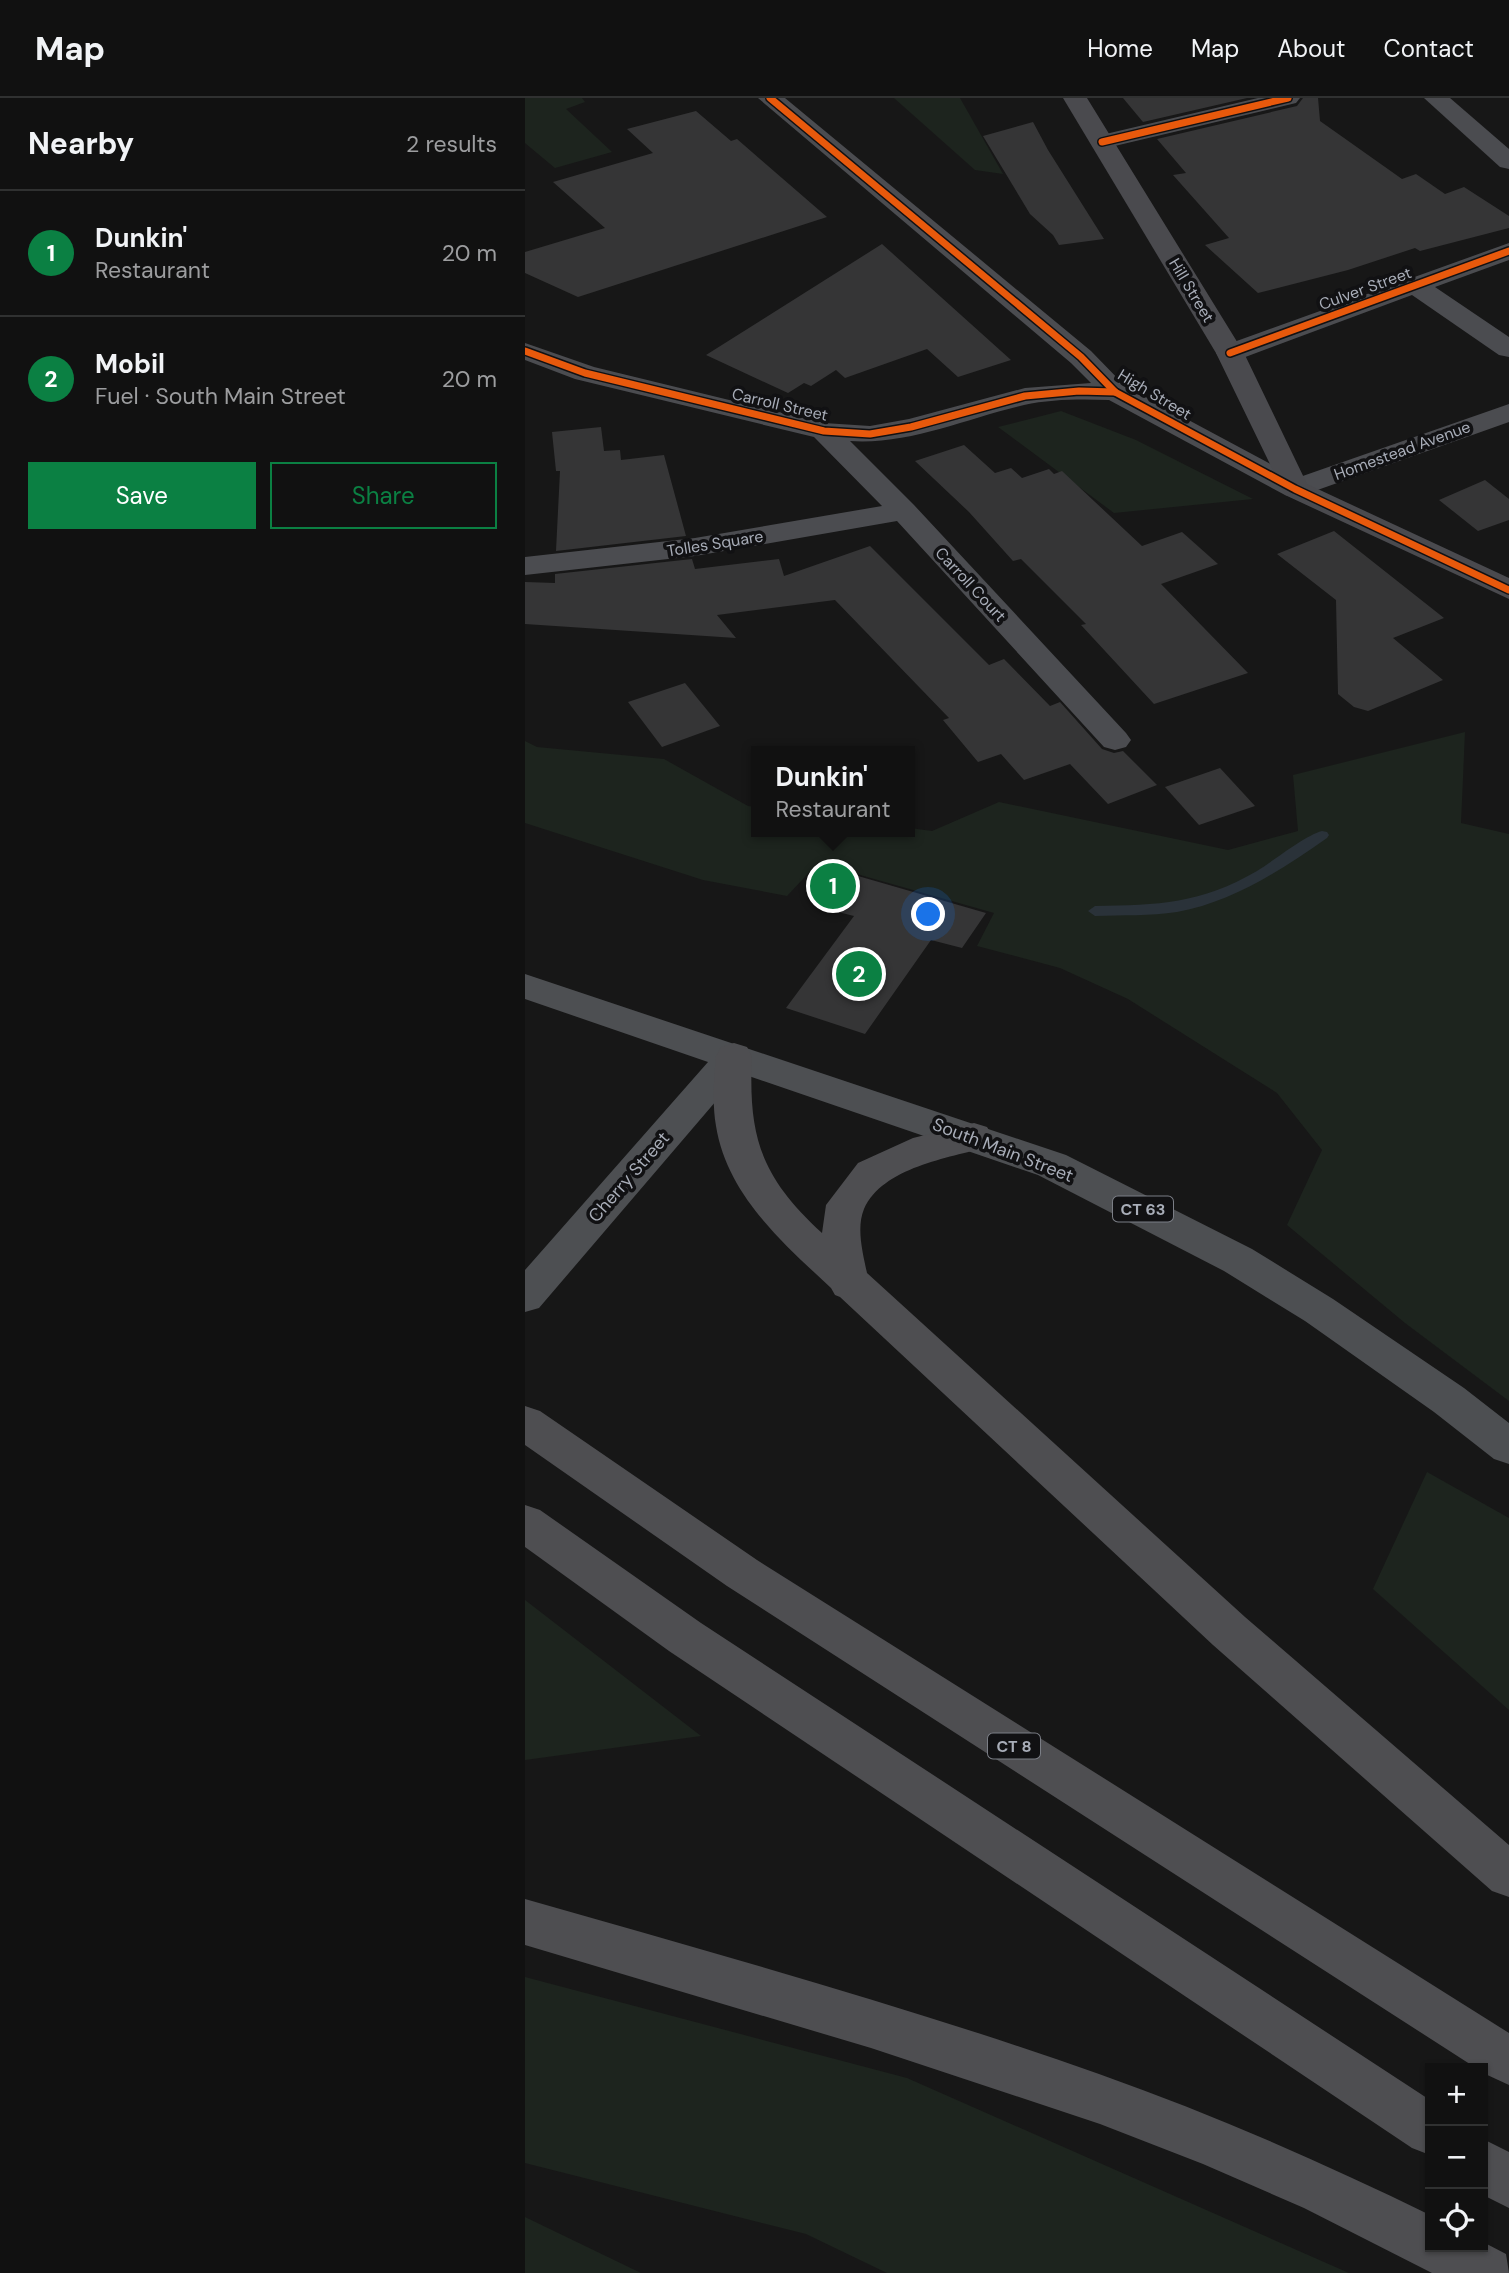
<!DOCTYPE html>
<meta charset="utf-8">
<style>
:root{--surface:#111;--page:#1e1f1f;--text:#f1f3f6;--muted:#9c9d9f;--line:#303131;--accent:#0b8043}
body{margin:0;font-family:"DM Sans",sans-serif;background:var(--page);color:var(--text)}
.controls{position:absolute;right:21px;bottom:21px;display:grid;overflow:hidden;border-radius:0px;box-shadow:0 2px 5px #0004}
.controls button{width:63px;height:63px;display:grid;place-items:center;padding:0;border:0;border-bottom:2px solid var(--line);background:var(--surface);color:var(--text);font:35px sans-serif}
.you{position:absolute;left:404px;top:817px;width:24px;height:24px;margin:-18px;border:5px solid #fff;border-radius:50%;background:#1a73e8;box-shadow:0 0 0 10px #1a73e833}
.badge{display:grid;place-items:center;width:46px;height:46px;border-radius:50%;background:var(--accent);color:#fff;font-size:23px;font-weight:700}
.pin{position:absolute;translate:-50% -50%;border:4px solid #fff;box-shadow:0 2px 7px #0006}
.popup{position:absolute;left:226px;top:648px;width:164px;height:91px;box-sizing:border-box;display:grid;place-content:center;border-radius:0px;background:var(--surface);filter:drop-shadow(0 2px 5px #0005);font-size:23px;white-space:nowrap;color:var(--muted)}
.popup b{font-size:26px;color:var(--text)}
.popup::after{content:'';position:absolute;left:50%;top:100%;margin-left:-14px;border:14px solid transparent;border-top-color:var(--surface)}
.list{margin:0;padding:0;list-style:none}
h2{display:flex;justify-content:space-between;align-items:center;height:91px;margin:0;padding:0 28px;font-size:30px}
h2 small{font-size:23px;font-weight:400;color:var(--muted)}
.list li{display:grid;grid-template-columns:46px 1fr auto;gap:21px;align-items:center;box-sizing:border-box;height:126px;padding:0 28px;border-top:2px solid var(--line)}
.list b{display:block;font-size:26px;white-space:nowrap}
.list p{margin:0;font-size:23px;white-space:nowrap;color:var(--muted)}
.list em{font-size:23px;font-style:normal;color:var(--muted)}
.actions{display:flex;gap:14px;padding:21px 28px}
.actions a{flex:1;padding:16px 0;border:2px solid var(--accent);border-radius:0px;text-align:center;font-size:24px;color:var(--accent)}
.actions .main{background:var(--accent);color:#fff}
.icon{flex:none;width:38px;height:38px;fill:none;stroke:currentColor;stroke-width:2;stroke-linecap:round;stroke-linejoin:round}
.map{position:relative;flex:none;width:984px;height:2175px;overflow:hidden}
header{display:flex;align-items:center;gap:42px;box-sizing:border-box;height:98px;padding:0 35px;background:var(--surface);border-bottom:2px solid var(--line)}
header strong{font-size:33px}
nav{display:flex;gap:38px;margin-inline-start:auto;font-size:24px}
main{display:flex}
aside{flex:1;background:var(--surface)}
.map>svg:first-child{display:block}
.green{fill:#1d241e}
.lines{fill:none;stroke-linecap:round;stroke-linejoin:round}
.stream{fill:#2a3239;fill-rule:evenodd}
.building{fill:#353536}
.street{fill:#4b4c50;fill-rule:evenodd}
.secondary{fill:#4a4a4e;fill-rule:evenodd}
.primary{fill:#4d4f52;fill-rule:evenodd}
.highway{fill:#4e4e51;fill-rule:evenodd}
.cycleway-casing{stroke:#111113;stroke-width:10}
.cycleway{stroke:#e8590c;stroke-width:7}
.labels{text-anchor:middle;stroke-width:7;stroke-linejoin:round;paint-order:stroke}
.far-street-label{font-size:16px;fill:#a8adb8;stroke:#111113}
.shield{fill:#111113;stroke:#7b7e86;stroke-width:2}
.shield-label{font-size:16px;font-weight:bold;fill:#a8adb8}
.street-label{font-size:18px;fill:#a8adb8;stroke:#111113}
</style>
<header>
<strong>Map</strong>
<nav><a>Home</a><a>Map</a><a>About</a><a>Contact</a></nav>
</header>
<main>
<aside>
<h2>Nearby<small>2 results</small></h2>
<ul class="list">
<li><span class="badge">1</span><div><b>Dunkin'</b><p>Restaurant</p></div><em>20 m</em></li>
<li><span class="badge">2</span><div><b>Mobil</b><p>Fuel · South Main Street</p></div><em>20 m</em></li>
</ul>
<div class="actions"><a class="main">Save</a><a>Share</a></div>
</aside>
<div class="map">
<svg width="984" height="2175" viewBox="0 0 984 2175">
<rect width="100%" height="100%" fill="#171717"/>
<g class="green">
<polygon points="0,0 57,0 60,4 41,11 87,54 30,70 0,45"/>
<polygon points="369,0 435,0 478,76 450,72"/>
<polygon points="536,313 611,342 728,401 589,415 473,329"/>
<polygon points="940,634 936,725 984,736 984,1303 880,1225 762,1127 797,1052 752,995 603,901 535,870 452,848 469,815 293,765 262,798 178,782 0,725 0,643 12,649 139,661 223,708 231,709 231,734 385,734 385,730 407,733 474,704 703,752 773,733 768,677"/>
<polygon points="902,1374 984,1420 984,1612 848,1491"/>
<polygon points="0,1502 176,1638 0,1662"/>
<polygon points="0,1879 382,1980 824,2175 362,2175 281,2136 0,2065"/>
<polygon points="0,2119 116,2175 0,2175"/>
</g>
<g class="lines">
<path class="stream" d="M797,733L802,734L804,737L802,740C756,772 708,804 652,814C625,818 597,817 570,818L563,813L570,808C634,807 675,806 732,773C750,762 779,738 797,733Z"/>
</g>
<g class="building">
<polygon points="598,0 722,0 618,24"/>
<polygon points="778,0 793,0 795,23 877,81 891,76 920,96 939,89 984,118 984,130 895,153 890,150 823,172 733,195 680,147 704,140 648,77 661,75 632,41 772,8"/>
<polygon points="171,13 206,43 212,41 302,119 53,199 0,175 0,154 80,130 28,84 128,55 102,31"/>
<polygon points="508,24 523,52 579,141 534,147 528,137 505,116 458,38"/>
<polygon points="357,146 486,262 433,279 402,251 320,280 311,272 286,288 279,285 263,295 181,257"/>
<polygon points="76,329 79,353 95,352 96,362 139,357 161,438 31,453 35,373 31,373 27,334"/>
<polygon points="439,347 470,375 486,370 497,380 524,371 529,376 537,373 617,448 657,434 693,466 636,486 723,575 629,606 556,527 561,526 496,461 488,463 444,414 390,363"/>
<polygon points="960,382 984,401 984,422 953,433 914,402"/>
<polygon points="809,433 919,520 868,540 918,582 843,613 829,609 813,596 811,502 752,456"/>
<polygon points="345,448 464,567 479,561 525,608 535,604 577,651 589,655 598,653 632,687 583,706 545,666 499,682 476,656 453,664 418,622 424,620 310,502 192,517 211,540 0,526 0,484 30,485 30,476 167,461 170,471 254,461 259,478"/>
<polygon points="160,585 195,628 137,649 103,604"/>
<polygon points="695,670 730,708 674,727 640,689"/>
<polygon points="333,778 461,815 437,850 406,842 340,936 261,910 329,818 309,813"/>
</g>
<g class="lines">
<g class="street">
<path d="M233,0H260L566,253L600,288L772,380L984,306V324L770,400L760,397L584,302C556,301 526,301 499,307C442,320 384,347 325,343L389,407L601,635L606,642L601,649L590,652L579,649L372,423L170,458L0,477V459L170,440L357,408L289,339L50,281L0,262V245L69,269L299,325L345,328L384,321L500,290L566,285L546,265Z"/>
<polygon points="733,0 775,0 771,5 577,51 568,49 565,44 568,39"/>
<polygon points="899,0 925,0 984,51 984,71 975,69"/>
<polygon points="984,145 984,162 910,189 984,239 984,259 974,257 887,197 715,261 705,263 695,261 691,255 695,249"/>
</g>
<polygon class="secondary" points="538,0 562,0 719,255 782,386 984,480 984,501 760,397 691,255"/>
<polygon class="primary" points="0,876 541,1057 727,1151 808,1201 939,1290 984,1325 984,1366 969,1361 909,1314 780,1223 699,1173 513,1077 215,975 14,1210 0,1214 0,1172 183,964 0,901"/>
<g class="highway">
<path d="M209,945L222,949L227,958C223,1039 236,1079 297,1135L301,1107L333,1065L388,1040L449,1025L462,1029L468,1039L462,1049C424,1060 358,1069 339,1111C331,1130 338,1156 342,1175L720,1519L984,1747V1799L967,1793L688,1547L315,1199L310,1197L306,1190C258,1145 202,1097 191,1028C187,1005 189,981 191,958L196,949Z"/>
<polygon points="0,1308 15,1313 232,1462 984,1935 984,1987 958,1975 958,1970 951,1970 202,1488 0,1347"/>
<polygon points="0,1407 15,1412 176,1525 905,2002 905,2057 887,2050 144,1553 0,1449"/>
<path d="M0,1801C192,1856 385,1909 574,1976C687,2016 797,2064 905,2117V2149H958V2144L981,2156L984,2175H907L779,2110L678,2066L575,2026L346,1950L0,1847Z"/>
<polygon points="958,2041 984,2054 984,2110 958,2097"/>
</g>
<defs>
<g id="cycleway">
<polyline points="245,0 556,259 590,294 770,391 984,492"/>
<polyline points="577,44 763,0"/>
<polyline points="0,253 60,275 299,333 345,336 386,329 500,298 554,293 590,294"/>
<polyline points="705,255 984,153"/>
</g>
</defs>
<use href="#cycleway" class="cycleway-casing"/>
<use href="#cycleway" class="cycleway"/>
</g>
<g class="labels">
<g class="far-street-label">
<text transform="translate(840 190) rotate(-20)" y="6">Culver Street</text>
<text transform="translate(667 192) rotate(59)" y="6">Hill Street</text>
<text transform="translate(630 296) rotate(31)" y="6">High Street</text>
<text transform="translate(255 306) rotate(13)" y="6">Carroll Street</text>
<text transform="translate(877 352) rotate(-20)" y="6">Homestead Avenue</text>
<text transform="translate(190 445) rotate(-9)" y="6">Tolles Square</text>
<text transform="translate(446 486) rotate(47)" y="6">Carroll Court</text>
</g>
<g class="shield">
<rect x="588" y="1098.5" width="60" height="25" rx="5"/>
<rect x="463" y="1635.5" width="52" height="25" rx="5"/>
</g>
<g class="shield-label">
<text x="618" y="1117">CT 63</text>
<text x="489" y="1654">CT 8</text>
</g>
<g class="street-label">
<text transform="translate(478 1052) rotate(21)" y="6">South Main Street</text>
<text transform="translate(104 1079) rotate(-49)" y="6">Cherry Street</text>
</g>
</g>
</svg>
<div class="controls">
<button>+</button>
<button>−</button>
<button><svg class="icon" aria-label="locate" viewBox="0 0 24 24"><circle cx="12" cy="12" r="6"/><path d="M12 2v4M12 18v4M2 12h4M18 12h4"/></svg></button>
</div>
<div class="you"></div>
<div class="pin badge" style="left:308px;top:788px">1</div>
<div class="popup"><b>Dunkin'</b>Restaurant</div>
<div class="pin badge" style="left:334px;top:876px">2</div>
</div>
</main>
